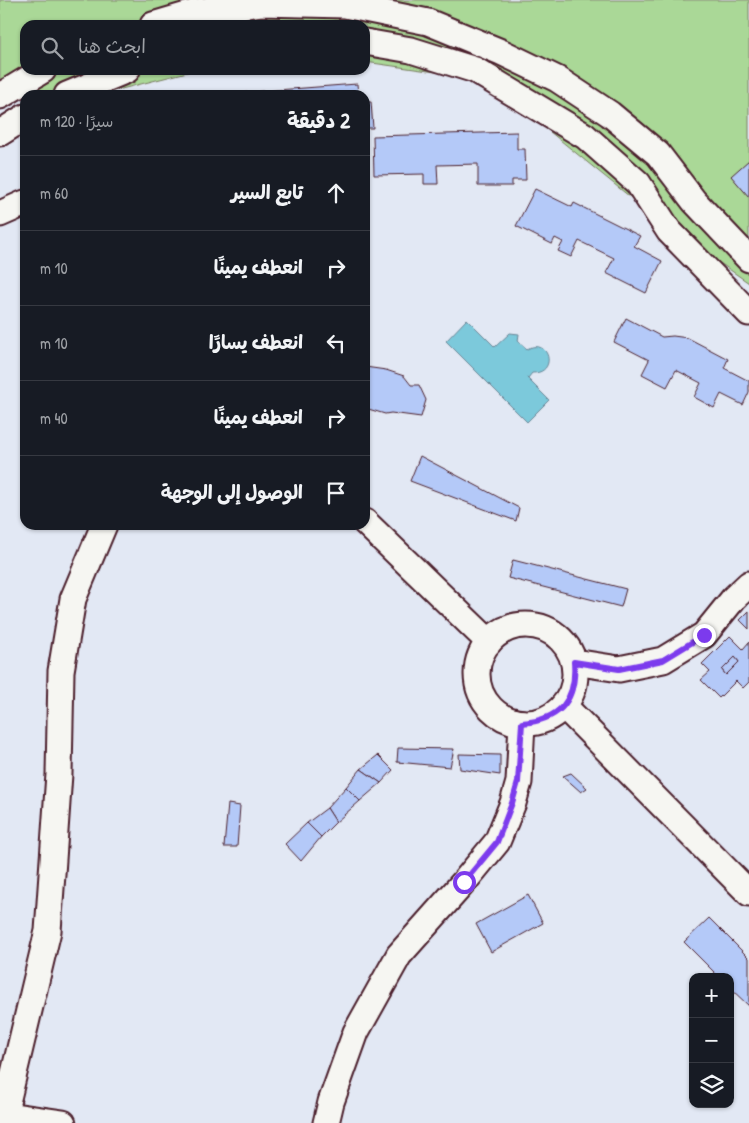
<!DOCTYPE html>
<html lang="ar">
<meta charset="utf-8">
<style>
:root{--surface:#171b24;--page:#242831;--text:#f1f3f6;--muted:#9ea1a6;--line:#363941}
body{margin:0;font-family:"Patrick Hand","Playpen Sans Arabic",sans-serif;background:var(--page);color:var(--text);direction:rtl}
.controls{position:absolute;right:15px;bottom:15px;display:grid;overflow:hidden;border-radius:10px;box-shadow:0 1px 4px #0004}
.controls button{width:45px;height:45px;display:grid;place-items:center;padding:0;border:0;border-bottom:1px solid var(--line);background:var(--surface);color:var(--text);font:25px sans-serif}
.stop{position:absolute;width:15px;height:15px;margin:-11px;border:4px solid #7c3aed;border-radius:50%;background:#fff}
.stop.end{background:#7c3aed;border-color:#fff;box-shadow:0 1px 5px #0008}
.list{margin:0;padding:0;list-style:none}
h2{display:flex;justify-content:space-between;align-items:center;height:65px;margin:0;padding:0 20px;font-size:21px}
h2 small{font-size:16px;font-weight:400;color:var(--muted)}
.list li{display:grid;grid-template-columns:32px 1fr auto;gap:15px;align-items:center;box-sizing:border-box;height:75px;padding:0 20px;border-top:1px solid var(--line)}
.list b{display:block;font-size:19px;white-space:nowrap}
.list em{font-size:16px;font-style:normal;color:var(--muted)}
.icon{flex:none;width:28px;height:28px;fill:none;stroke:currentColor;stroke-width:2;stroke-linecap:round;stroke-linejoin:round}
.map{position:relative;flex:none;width:749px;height:1123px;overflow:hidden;direction:ltr}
.search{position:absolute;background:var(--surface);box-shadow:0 1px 4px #0004;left:20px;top:20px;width:350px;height:55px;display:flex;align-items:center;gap:12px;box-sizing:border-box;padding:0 18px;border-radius:15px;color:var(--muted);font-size:19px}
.panel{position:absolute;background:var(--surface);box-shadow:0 1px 4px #0004;left:20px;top:90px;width:350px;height:440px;border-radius:15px;direction:rtl}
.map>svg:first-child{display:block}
.green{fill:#aad897;stroke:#7a7c61}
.water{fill:#7cc9db;stroke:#688595}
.building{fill:#b4c9f8;stroke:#4a1f2b;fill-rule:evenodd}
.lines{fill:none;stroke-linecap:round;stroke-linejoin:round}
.minor-casing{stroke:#4a1f2b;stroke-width:29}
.minor{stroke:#f6f6f2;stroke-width:25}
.route{stroke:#7c3aed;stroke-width:6}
</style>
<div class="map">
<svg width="749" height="1123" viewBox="0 0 749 1123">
<rect width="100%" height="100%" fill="#e2e8f4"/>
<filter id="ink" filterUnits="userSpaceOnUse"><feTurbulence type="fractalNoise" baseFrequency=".02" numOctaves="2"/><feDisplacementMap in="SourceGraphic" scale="10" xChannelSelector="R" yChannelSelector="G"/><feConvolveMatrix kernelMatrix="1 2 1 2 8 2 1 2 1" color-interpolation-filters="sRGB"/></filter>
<g filter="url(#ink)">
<polygon class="green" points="0,0 749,0 749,283 662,223 485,79 365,62 365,25 25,25 25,70 195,70 110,92 25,95 25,97 0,98"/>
<path class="water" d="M467,319L495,347L510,333L519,334L518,341L527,349C550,337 558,374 532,373L528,378L526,377L549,400L527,422L446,341Z"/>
<g class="building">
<polygon points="357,84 358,95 225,95 225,94"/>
<polygon points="365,102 371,102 373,128 365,128"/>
<polygon points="517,132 517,149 525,149 526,180 512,180 512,186 478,186 478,164 437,165 438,184 424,184 424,174 374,175 373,136"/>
<polygon points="749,160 749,197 731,176"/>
<polygon points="535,189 572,207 574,203 640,236 634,246 662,261 646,293 606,273 614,258 579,241 571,257 558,251 563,242 555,238 552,244 516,226"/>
<polygon points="626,318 662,337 673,336 688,338 728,359 724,368 749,381 749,392 743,405 721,394 714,408 694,397 701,383 676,370 667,387 642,374 649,360 614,342"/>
<polygon points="365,367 386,370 404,376 411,385 419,385 426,400 421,417 391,413 385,414 365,408"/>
<polygon points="420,456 519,508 516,521 410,481"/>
<polygon points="513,560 626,589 621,607 508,578"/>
<polygon points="749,611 749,629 740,620"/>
<path d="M730,636L743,649L749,642V682L743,688L736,681L719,698L701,680L710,672L702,664ZM735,657L739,662L726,675L722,670Z"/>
<polygon points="735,657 739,662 726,675 722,670"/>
<polygon points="398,748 454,749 450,767 397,762"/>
<polygon points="459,754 500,755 500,775 460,769"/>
<polygon points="378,755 393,770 381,783 361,769"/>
<polygon points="361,769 381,783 360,801 346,787"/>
<polygon points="571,773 587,788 581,792 563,776"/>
<polygon points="346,787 360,801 336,822 327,808"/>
<polygon points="228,804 240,806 237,847 224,847"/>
<polygon points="327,808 336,822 321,837 307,823"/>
<polygon points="307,823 321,837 301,861 285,844"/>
<polygon points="528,895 543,923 491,952 476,924"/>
<polygon points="709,918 749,958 749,1006 730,988 730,977 719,977 684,942"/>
</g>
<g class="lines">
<defs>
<g id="minor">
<polyline points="153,25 197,12 261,3 345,5 428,22 501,52 557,79 610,114 658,154 694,201 749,259"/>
<polyline points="365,42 411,50 475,70 585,136 638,183 669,231 749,313"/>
<polyline points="67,95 127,70"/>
<polyline points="0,96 43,70"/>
<polyline points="0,133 25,117"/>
<polyline points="0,214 25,203"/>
<polyline points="365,522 489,642"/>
<circle cx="526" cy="674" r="49"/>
<polyline points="574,662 619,669 663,660 704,635 734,598 749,584"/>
<polyline points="564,706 749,893"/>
<polyline points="0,1114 63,1123"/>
<polyline points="4,1115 48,931 59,774 61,671 73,599 104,525"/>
<polyline points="326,1123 331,1102 356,1032 399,955 464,882 497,842 513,803 519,782 522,723"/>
</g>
</defs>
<use href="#minor" class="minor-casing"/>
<use href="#minor" class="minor"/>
</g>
</g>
<g class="lines" filter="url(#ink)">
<path class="route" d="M464,882L497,842L512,803L518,782L522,723C560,720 577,700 574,662L619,669L663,660L704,635"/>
</g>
</svg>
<div class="controls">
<button>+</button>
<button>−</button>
<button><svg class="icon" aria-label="layers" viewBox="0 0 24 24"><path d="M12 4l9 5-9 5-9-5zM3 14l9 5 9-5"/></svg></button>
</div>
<div class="stop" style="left:464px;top:882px"></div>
<div class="stop end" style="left:704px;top:635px"></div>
<div class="search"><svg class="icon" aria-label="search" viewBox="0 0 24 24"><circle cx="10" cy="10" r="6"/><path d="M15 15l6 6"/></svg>ابحث هنا</div>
<section class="panel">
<h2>2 دقيقة<small>سيرًا · 120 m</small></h2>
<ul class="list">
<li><svg class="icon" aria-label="ahead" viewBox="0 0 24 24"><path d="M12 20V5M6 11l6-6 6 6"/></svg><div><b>تابع السير</b></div><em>60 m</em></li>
<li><svg class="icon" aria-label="right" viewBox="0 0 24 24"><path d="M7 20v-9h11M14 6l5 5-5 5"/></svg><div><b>انعطف يمينًا</b></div><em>10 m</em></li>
<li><svg class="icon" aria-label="left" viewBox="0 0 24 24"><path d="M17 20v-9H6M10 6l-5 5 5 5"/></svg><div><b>انعطف يسارًا</b></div><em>10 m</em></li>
<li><svg class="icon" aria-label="right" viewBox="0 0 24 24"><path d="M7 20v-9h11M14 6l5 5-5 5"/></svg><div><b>انعطف يمينًا</b></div><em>40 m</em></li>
<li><svg class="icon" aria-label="arrive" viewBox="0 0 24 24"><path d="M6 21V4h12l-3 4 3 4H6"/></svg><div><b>الوصول إلى الوجهة</b></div></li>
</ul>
</section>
</div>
